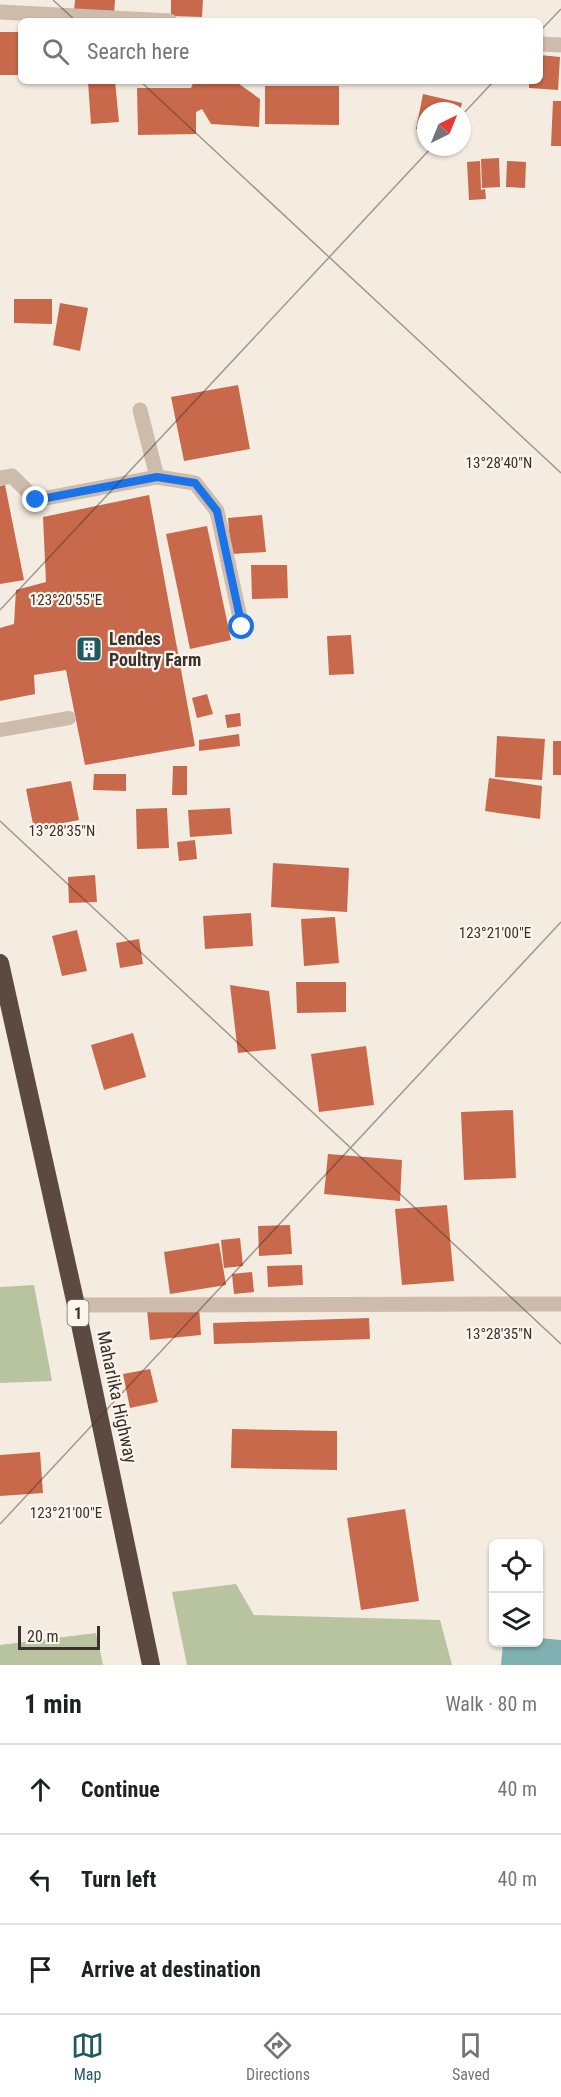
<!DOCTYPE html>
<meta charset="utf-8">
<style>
:root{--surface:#fff;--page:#f2f2f2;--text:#202124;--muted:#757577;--line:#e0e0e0;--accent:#1f5a5e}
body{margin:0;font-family:"Roboto Condensed",sans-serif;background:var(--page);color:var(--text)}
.controls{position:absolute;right:18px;bottom:18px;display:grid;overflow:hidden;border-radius:9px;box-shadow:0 2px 4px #0004}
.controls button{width:54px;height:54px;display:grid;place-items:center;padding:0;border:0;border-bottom:2px solid var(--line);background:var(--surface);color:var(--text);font:30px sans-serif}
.compass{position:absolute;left:417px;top:102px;width:54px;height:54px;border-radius:50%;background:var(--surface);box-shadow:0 2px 4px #0004;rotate:43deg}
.scale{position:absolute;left:18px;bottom:15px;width:82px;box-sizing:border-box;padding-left:6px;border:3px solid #3b302b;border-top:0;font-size:16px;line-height:21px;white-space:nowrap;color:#3b302b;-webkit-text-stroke:4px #fbf5ee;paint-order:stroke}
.stop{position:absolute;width:18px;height:18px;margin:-14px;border:4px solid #1a73e8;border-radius:50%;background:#fff}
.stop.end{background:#1a73e8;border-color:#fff;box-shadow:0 2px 6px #0008}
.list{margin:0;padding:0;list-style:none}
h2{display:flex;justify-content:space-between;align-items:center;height:78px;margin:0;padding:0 24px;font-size:26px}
h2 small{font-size:20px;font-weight:400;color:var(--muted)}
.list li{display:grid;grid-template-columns:39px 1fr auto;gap:18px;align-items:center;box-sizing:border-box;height:90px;padding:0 24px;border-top:2px solid var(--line)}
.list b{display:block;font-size:22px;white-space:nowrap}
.list em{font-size:20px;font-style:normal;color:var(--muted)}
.icon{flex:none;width:33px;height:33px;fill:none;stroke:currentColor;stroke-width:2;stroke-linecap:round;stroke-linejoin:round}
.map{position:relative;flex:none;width:561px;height:1665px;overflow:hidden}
.search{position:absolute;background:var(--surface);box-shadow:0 2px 4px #0004;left:18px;right:18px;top:18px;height:66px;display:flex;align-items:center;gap:15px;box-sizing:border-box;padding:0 21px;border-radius:9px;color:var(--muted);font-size:22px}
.sheet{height:348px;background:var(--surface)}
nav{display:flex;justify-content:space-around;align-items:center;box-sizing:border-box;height:84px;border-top:2px solid var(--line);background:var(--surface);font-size:16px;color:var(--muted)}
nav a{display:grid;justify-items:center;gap:3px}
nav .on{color:var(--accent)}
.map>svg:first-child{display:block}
.green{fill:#b8c4a0}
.water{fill:#7fb0b2}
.building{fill:#c8694b}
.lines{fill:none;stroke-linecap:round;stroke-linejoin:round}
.lane{stroke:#cdbbac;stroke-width:14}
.street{stroke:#cdbbac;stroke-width:15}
.highway{stroke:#5c4a42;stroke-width:18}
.route{stroke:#1a73e8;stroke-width:8}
.ticks{fill:none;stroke:#3b302b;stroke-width:1.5;stroke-opacity:0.45}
.labels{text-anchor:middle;stroke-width:4.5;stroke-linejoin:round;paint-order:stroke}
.shield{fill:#fbf5ee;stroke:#756b66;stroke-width:1.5}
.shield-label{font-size:16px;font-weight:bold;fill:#3b302b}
.poi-label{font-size:18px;font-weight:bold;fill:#3b302b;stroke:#fbf5ee;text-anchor:start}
.street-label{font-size:18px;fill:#3b302b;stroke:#fbf5ee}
.ticks-label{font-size:15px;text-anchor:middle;fill:#3b302b;stroke:#fbf5ee;stroke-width:4.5;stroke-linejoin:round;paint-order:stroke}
</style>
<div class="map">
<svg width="561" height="1665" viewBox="0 0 561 1665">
<rect width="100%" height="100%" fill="#f4ebe1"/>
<g class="green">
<polygon points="34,1285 52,1381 0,1383 0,1287"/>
<polygon points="236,1584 254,1615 440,1620 452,1665 187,1665 172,1592"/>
<polygon points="96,1633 103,1665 0,1665 0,1645"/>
</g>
<polygon class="water" points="539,1638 561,1640 561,1665 501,1665 503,1643 538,1642"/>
<g class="building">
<polygon points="75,0 115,0 114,14 74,12"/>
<polygon points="171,0 203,0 202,17 171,16"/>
<rect x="0" y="32" width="21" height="43"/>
<polygon points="540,55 560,57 558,90 529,88 529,81 540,81"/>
<polygon points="115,81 119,122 91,124 88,82"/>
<polygon points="194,81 235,81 260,99 259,127 211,124 202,109 196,112 196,134 138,135 137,88 191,88"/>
<polygon points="265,86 339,86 339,125 265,124"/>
<polygon points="423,94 462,103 460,111 426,111 426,131 416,129"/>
<polygon points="553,101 561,101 561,146 551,146"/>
<polygon points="499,158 500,187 482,188 481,159"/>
<polygon points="480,161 481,190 485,189 486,199 469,200 467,162"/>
<polygon points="507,161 526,162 525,188 506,187"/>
<polygon points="14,299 52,299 52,324 14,323"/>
<polygon points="60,303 88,308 80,351 53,345"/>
<polygon points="238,385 250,449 184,461 171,397"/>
<polygon points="5,485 24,580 0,584 0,486"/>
<polygon points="149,495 195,746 85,765 66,670 34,675 35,694 0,701 0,628 14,624 16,590 46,582 43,517"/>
<polygon points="262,515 266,552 231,554 228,518"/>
<polygon points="207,526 231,640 190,649 166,534"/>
<polygon points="251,565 287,565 288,598 252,599"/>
<polygon points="351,635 354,674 329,675 327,636"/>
<polygon points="207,694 213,714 197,718 192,698"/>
<polygon points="240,713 241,726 227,728 225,715"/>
<polygon points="239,734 240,746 199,751 199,740"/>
<polygon points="497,736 545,739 542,780 495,777"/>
<rect x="553" y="741" width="8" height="34"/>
<polygon points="173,766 187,766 187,795 172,795"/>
<polygon points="94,774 126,774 126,791 93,790"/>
<polygon points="489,778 542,786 540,819 485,811"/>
<polygon points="71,781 79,820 34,829 26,789"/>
<polygon points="167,808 169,848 137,849 136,809"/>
<polygon points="230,808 232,834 190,837 188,810"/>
<polygon points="195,840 197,859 179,861 177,842"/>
<polygon points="273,863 349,868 347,912 271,907"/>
<polygon points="95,875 97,902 69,903 68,877"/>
<polygon points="251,913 253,946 205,949 203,916"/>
<polygon points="335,917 339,963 304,966 301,919"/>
<polygon points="77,930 87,971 62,976 52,936"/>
<polygon points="139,939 143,964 120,968 116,943"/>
<polygon points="296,982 346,982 346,1012 297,1013"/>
<polygon points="230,985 269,991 276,1049 238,1053"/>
<polygon points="133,1033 146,1077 104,1090 91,1045"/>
<polygon points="366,1046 374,1105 319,1112 311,1054"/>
<polygon points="513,1110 516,1178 464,1180 461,1112"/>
<polygon points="328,1154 402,1160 400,1201 324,1194"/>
<polygon points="447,1205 454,1281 402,1285 395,1209"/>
<polygon points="290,1225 292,1254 259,1256 258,1226"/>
<polygon points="240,1238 243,1266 224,1268 221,1240"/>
<polygon points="219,1243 226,1285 170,1294 164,1252"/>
<polygon points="302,1265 303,1285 268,1287 267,1266"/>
<polygon points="252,1272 254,1292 234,1294 232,1274"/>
<polygon points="199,1306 201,1335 150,1340 147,1310"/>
<polygon points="369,1318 370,1339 214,1344 213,1323"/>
<polygon points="150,1369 158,1402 130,1408 123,1374"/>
<polygon points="232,1429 337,1431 337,1470 231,1468"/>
<polygon points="40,1452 43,1493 0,1496 0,1455"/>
<polygon points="405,1509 419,1601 361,1610 347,1518"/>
</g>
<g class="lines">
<polyline class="lane" points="0,730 69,718"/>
<g class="street">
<polyline points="0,12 170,21"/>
<polyline points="540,44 561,45"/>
<polyline points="157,477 195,483 217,511 242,627"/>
<polyline points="0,478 12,476 36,500 157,477 140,410"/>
<polyline points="76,1305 561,1304"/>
</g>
<polyline class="highway" points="0,963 76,1305 151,1665"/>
</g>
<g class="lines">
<polyline class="route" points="36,500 157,477 195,483 217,511 242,627"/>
</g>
<path class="ticks" d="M53,0L76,21M540,31L561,9M140,81L561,473M462,115L494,81M0,610L432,147M0,821L561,1344M0,1524L561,922"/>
<defs>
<symbol id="building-square" viewBox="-11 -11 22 22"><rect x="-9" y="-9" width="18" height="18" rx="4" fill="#1f5a5e" stroke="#fbf5ee"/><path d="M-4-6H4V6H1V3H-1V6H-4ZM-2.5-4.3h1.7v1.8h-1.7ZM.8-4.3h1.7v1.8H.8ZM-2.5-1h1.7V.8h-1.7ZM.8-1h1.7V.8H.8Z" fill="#fff"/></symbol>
</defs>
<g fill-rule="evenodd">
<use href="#building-square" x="74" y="634" width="30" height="30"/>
</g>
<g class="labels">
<rect class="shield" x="67.5" y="1300" width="21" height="26" rx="4.5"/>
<g class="shield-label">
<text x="78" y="1319">1</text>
</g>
<g class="poi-label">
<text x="109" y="645">Lendes<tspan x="109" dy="21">Poultry Farm</tspan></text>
</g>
<g class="street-label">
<text transform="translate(117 1397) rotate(78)" y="6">Maharlika Highway</text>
</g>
</g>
<g class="ticks-label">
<text x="499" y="468">13°28'40"N</text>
<text x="66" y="605">123°20'55"E</text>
<text x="62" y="836">13°28'35"N</text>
<text x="495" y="938">123°21'00"E</text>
<text x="499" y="1339">13°28'35"N</text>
<text x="66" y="1518">123°21'00"E</text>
</g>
</svg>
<div class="controls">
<button><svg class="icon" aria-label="locate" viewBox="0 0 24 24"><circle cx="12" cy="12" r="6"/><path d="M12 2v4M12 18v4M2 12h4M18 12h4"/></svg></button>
<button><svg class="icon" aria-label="layers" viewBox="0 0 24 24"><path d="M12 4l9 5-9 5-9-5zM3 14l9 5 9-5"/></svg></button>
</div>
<svg class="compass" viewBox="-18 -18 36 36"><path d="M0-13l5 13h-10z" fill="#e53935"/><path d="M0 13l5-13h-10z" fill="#757577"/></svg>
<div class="scale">20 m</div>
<div class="stop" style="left:242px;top:627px"></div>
<div class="stop end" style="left:36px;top:500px"></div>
<div class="search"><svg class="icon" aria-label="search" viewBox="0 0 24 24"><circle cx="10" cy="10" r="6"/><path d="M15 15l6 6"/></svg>Search here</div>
</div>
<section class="sheet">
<h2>1 min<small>Walk · 80 m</small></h2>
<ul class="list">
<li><svg class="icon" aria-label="ahead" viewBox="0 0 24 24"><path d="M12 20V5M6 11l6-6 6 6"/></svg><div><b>Continue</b></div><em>40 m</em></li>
<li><svg class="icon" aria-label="left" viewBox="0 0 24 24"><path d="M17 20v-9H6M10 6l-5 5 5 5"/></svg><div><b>Turn left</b></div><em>40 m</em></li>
<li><svg class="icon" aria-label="arrive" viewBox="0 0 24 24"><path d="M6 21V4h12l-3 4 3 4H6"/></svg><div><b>Arrive at destination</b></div></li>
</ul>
</section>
<nav>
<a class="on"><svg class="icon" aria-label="map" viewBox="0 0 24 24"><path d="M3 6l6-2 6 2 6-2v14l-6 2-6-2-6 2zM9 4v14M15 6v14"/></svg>Map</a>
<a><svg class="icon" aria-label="directions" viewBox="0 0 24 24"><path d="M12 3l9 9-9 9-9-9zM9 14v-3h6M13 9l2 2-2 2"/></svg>Directions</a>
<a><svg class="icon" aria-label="saved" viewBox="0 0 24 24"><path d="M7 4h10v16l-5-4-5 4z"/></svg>Saved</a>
</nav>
